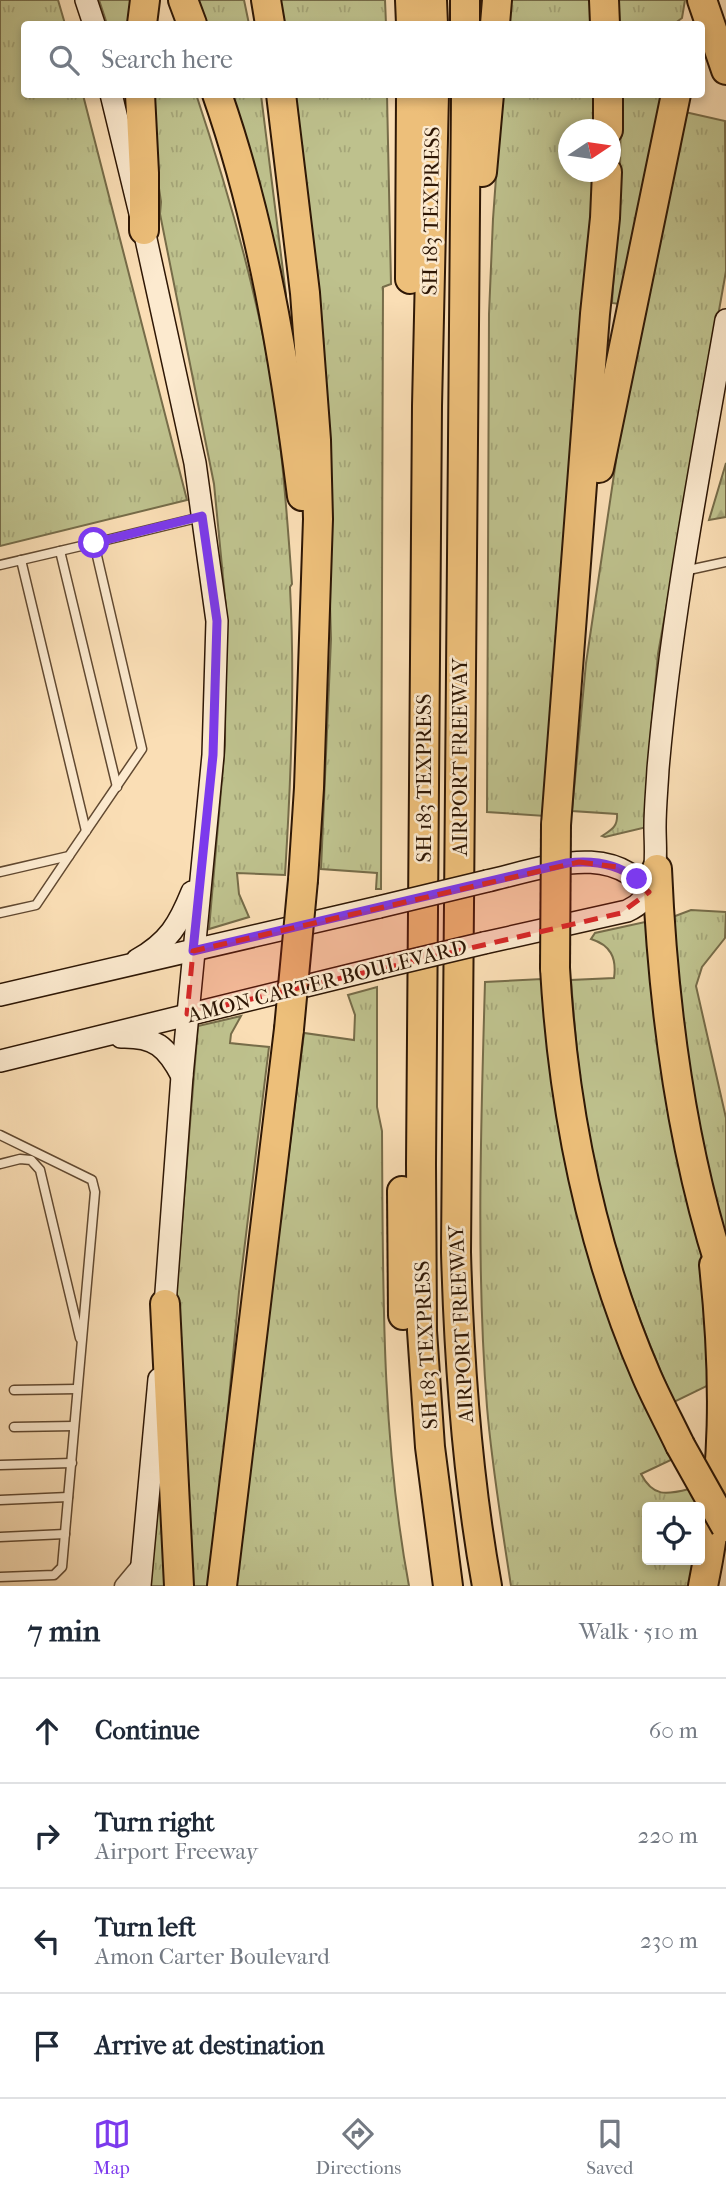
<!DOCTYPE html>
<meta charset="utf-8">
<style>
:root{--surface:#fff;--page:#f2f2f3;--text:#1f2937;--muted:#747a83;--line:#e0e1e3;--accent:#7c3aed}
body{margin:0;font-family:"IM FELL French Canon",serif;background:var(--page);color:var(--text)}
.controls{position:absolute;right:21px;bottom:21px;display:grid;overflow:hidden;border-radius:7px;box-shadow:0 4px 10px #0003}
.controls button{width:63px;height:63px;display:grid;place-items:center;padding:0;border:0;border-bottom:2px solid var(--line);background:var(--surface);color:var(--text);font:35px sans-serif}
.compass{position:absolute;left:558px;top:119px;width:63px;height:63px;border-radius:50%;background:var(--surface);box-shadow:0 4px 10px #0003;rotate:77deg}
.stop{position:absolute;width:21px;height:21px;margin:-16px;border:5px solid #7c3aed;border-radius:50%;background:#fff}
.stop.end{background:#7c3aed;border-color:#fff;box-shadow:0 2px 7px #0008}
.list{margin:0;padding:0;list-style:none}
h2{display:flex;justify-content:space-between;align-items:center;height:91px;margin:0;padding:0 28px;font-size:30px}
h2 small{font-size:23px;font-weight:400;color:var(--muted)}
.list li{display:grid;grid-template-columns:46px 1fr auto;gap:21px;align-items:center;box-sizing:border-box;height:105px;padding:0 28px;border-top:2px solid var(--line)}
.list b{display:block;font-size:26px;white-space:nowrap}
.list p{margin:0;font-size:23px;white-space:nowrap;color:var(--muted)}
.list em{font-size:23px;font-style:normal;color:var(--muted)}
.icon{flex:none;width:38px;height:38px;fill:none;stroke:currentColor;stroke-width:2;stroke-linecap:round;stroke-linejoin:round}
.map{position:relative;flex:none;width:726px;height:1586px;overflow:hidden}
.search{position:absolute;background:var(--surface);box-shadow:0 4px 10px #0003;left:21px;right:21px;top:21px;height:77px;display:flex;align-items:center;gap:18px;box-sizing:border-box;padding:0 24px;border-radius:7px;color:var(--muted);font-size:26px}
.sheet{height:511px;background:var(--surface)}
nav{display:flex;justify-content:space-around;align-items:center;box-sizing:border-box;height:98px;border-top:2px solid var(--line);background:var(--surface);font-size:19px;color:var(--muted)}
nav a{display:grid;justify-items:center;gap:4px}
nav .on{color:var(--accent)}
.map>svg:first-child{display:block}
.grass{fill:url(#grass-tufts);stroke:#766c49;stroke-width:2}
.forest{fill:url(#forest-firs);stroke:#766c49;stroke-width:2}
.lines{fill:none;stroke-linecap:round;stroke-linejoin:round}
.lane-casing{stroke:#614931;stroke-width:11}
.street-casing{stroke:#614931;stroke-width:19}
.secondary-casing{stroke:#2e1705;stroke-width:24}
.highway-casing{stroke:#2e1705;stroke-width:32}
.lane{stroke:#fceacf;stroke-width:8}
.street{stroke:#fceacf;stroke-width:16}
.secondary{stroke:#fceacf;stroke-width:21}
.highway{stroke:#edbf7a;stroke-width:28}
.secondary-bridge-casing{stroke:#2e1705;stroke-width:24;stroke-linecap:butt}
.highway-bridge-casing{stroke:#2e1705;stroke-width:32;stroke-linecap:butt}
.secondary-bridge{stroke:#fceacf;stroke-width:21}
.highway-bridge{stroke:#edbf7a;stroke-width:28}
.route{stroke:#7c3aed;stroke-width:9}
.marked{fill:#d62828;fill-opacity:0.2;stroke:#d62828;stroke-width:5;stroke-dasharray:14 9;stroke-linejoin:round}
.labels{text-anchor:middle;stroke-width:5;stroke-linejoin:round;paint-order:stroke}
.street-label{font-size:21px;fill:#2e1705;stroke:#fceacf}
</style>
<div class="map">
<svg width="726" height="1586" viewBox="0 0 726 1586">
<defs>
<pattern id="grass-tufts" width="24" height="20" patternUnits="userSpaceOnUse" patternTransform="scale(1.75)"><rect width="24" height="20" fill="#bec18d"/><path d="M3 7l-1-3M5 7V3M7 7l1-3M15 17l-1-3M17 17v-4M19 17l1-3" fill="none" stroke="#a4a578"/></pattern>
<pattern id="forest-firs" width="22" height="20" patternUnits="userSpaceOnUse" patternTransform="scale(1.75)"><rect width="22" height="20" fill="#bec18d"/><path d="M5 1l3.5 6h-7zM16 11l3.5 6h-7z" fill="#a4a578"/></pattern>
</defs>
<rect width="100%" height="100%" fill="#fadeb5"/>
<filter id="stains"><feTurbulence type="fractalNoise" baseFrequency=".00286" numOctaves="4"/><feColorMatrix values="0 0 0 0 .2 0 0 0 0 .09 0 0 0 0 .02 0 0 0 .5 -.17"/></filter>
<radialGradient id="worn" r=".72"><stop offset=".6" stop-color="#630" stop-opacity="0"/><stop offset="1" stop-color="#630" stop-opacity=".3"/></radialGradient>
<g class="grass">
<polygon points="0,0 58,0 65,24 24,24 24,94 83,95 187,500 0,546"/>
<polygon points="99,0 132,0 129,24 107,24"/>
<polygon points="196,0 244,0 249,24 205,24"/>
<polygon points="273,0 385,0 386,24 277,24"/>
<polygon points="510,0 591,0 592,24 508,24"/>
<polygon points="617,0 685,0 682,18 674,24 619,24"/>
<path d="M159,94H196C222,172 245,251 262,331C280,414 286,500 292,584L290,587C295,683 291,779 285,875L237,873L239,894L249,917L209,929L225,745L226,608L214,484L160,214L161,202L155,161L151,95Z"/>
<polygon points="229,95 261,95 286,295 282,296"/>
<polygon points="289,95 387,95 391,284 383,287 381,889 376,889 377,873 321,869 331,639 327,502"/>
<polygon points="502,95 594,95 594,129 568,130 568,172 594,172 545,816 487,812 489,314 493,219"/>
<polygon points="621,95 665,95 619,304 612,303 620,173"/>
<path d="M685,112L725,121L726,271L658,654L648,765L647,827L605,837L602,836C611,830 618,827 617,814L572,811L586,663L627,387Z"/>
<polygon points="691,910 726,912 725,938 702,967 696,986 726,1118 726,1241 706,1158 684,1052 670,918"/>
<path d="M645,922L650,924L705,1255L711,1384L674,1402C642,1330 615,1257 597,1181C582,1115 576,1047 571,980L614,978C617,957 610,945 591,939L595,933Z"/>
<path d="M542,979L552,1082L564,1147L673,1459L641,1474C653,1497 666,1495 689,1489L698,1507H647V1560H700L694,1586H511C502,1527 492,1467 487,1407C476,1266 481,1124 485,982Z"/>
<path d="M377,987V1107L382,1131C383,1283 381,1436 409,1586H234L304,1033L354,1040L355,1015L348,995Z"/>
<polygon points="241,1016 231,1034 230,1043 269,1047 239,1292 224,1452 208,1586 184,1586 175,1325 177,1284 198,1026"/>
<polygon points="160,1498 163,1500 166,1586 148,1586 157,1499"/>
</g>
<polygon class="forest" points="726,463 726,517 709,520"/>
<g class="lines">
<defs>
<g id="lane">
<polyline points="60,551 117,787"/>
<polyline points="21,560 86,831"/>
<polyline points="0,565 94,543"/>
<polyline points="684,571 726,562"/>
<polyline points="0,872 69,856 142,749 94,543 201,517"/>
<polyline points="0,913 36,905 69,856"/>
<polyline points="0,1135 92,1180 95,1192 62,1567 54,1575 0,1577"/>
<polyline points="0,1164 20,1159 31,1160 40,1170 80,1338"/>
<polyline points="14,1390 77,1389"/>
<polyline points="14,1427 74,1426"/>
<polyline points="0,1465 72,1463"/>
<polyline points="0,1500 68,1497"/>
<polyline points="0,1537 65,1534"/>
</g>
<polyline id="street" points="123,1586 143,1562"/>
<g id="secondary">
<polyline points="86,0 94,24"/>
<polyline points="111,94 144,230 195,463 217,621 213,755 182,1076 164,1319"/>
<path d="M487,881C544,868 619,837 655,902"/>
<path d="M484,943L627,911C662,896 655,858 655,827C655,808 657,788 658,769C671,618 700,469 726,320"/>
<path d="M137,960C169,942 179,924 192,892"/>
<polyline points="0,995 379,907"/>
<path d="M121,1037C155,1036 167,1047 182,1076"/>
<polyline points="0,1061 379,968"/>
<polyline points="140,1586 159,1379"/>
</g>
<g id="highway">
<polyline points="183,0 192,24"/>
<polyline points="266,0 270,24"/>
<polyline points="410,0 411,24"/>
<polyline points="432,0 433,24"/>
<polyline points="465,0 465,24"/>
<polyline points="604,0 605,24"/>
<polyline points="702,0 726,70"/>
<polyline points="142,24 145,0"/>
<polyline points="495,24 497,0"/>
<polyline points="140,94 144,173 144,230"/>
<path d="M217,94C262,223 285,361 302,496"/>
<polyline points="281,94 305,293 316,440 318,519 309,788 303,880"/>
<polyline points="434,94 427,406 421,1164 422,1331 430,1447 448,1586"/>
<path d="M466,94L456,1252C459,1364 467,1476 487,1586"/>
<polyline points="608,94 608,130"/>
<polyline points="482,172 489,94"/>
<polyline points="410,279 411,94"/>
<polyline points="599,468 676,94"/>
<polyline points="556,825 595,314 605,218 607,172"/>
<path d="M657,869C663,1008 681,1151 726,1284"/>
<path d="M555,968C563,1108 591,1248 647,1377C657,1400 669,1422 680,1445"/>
<polyline points="402,1191 403,1315"/>
<polyline points="165,1304 179,1586"/>
<polyline points="222,1586 289,1029"/>
<path d="M703,1586C726,1476 726,1376 714,1265"/>
</g>
</defs>
<use href="#lane" class="lane-casing"/>
<use href="#street" class="street-casing"/>
<use href="#secondary" class="secondary-casing"/>
<use href="#highway" class="highway-casing"/>
<use href="#lane" class="lane"/>
<use href="#street" class="street"/>
<use href="#secondary" class="secondary"/>
<use href="#highway" class="highway"/>
<defs>
<g id="secondary-bridge">
<polyline points="379,907 487,881"/>
<polyline points="379,968 484,943"/>
</g>
<g id="highway-bridge">
<polyline points="555,968 556,825"/>
<polyline points="289,1029 303,880"/>
<polyline points="680,1445 726,1527"/>
</g>
</defs>
<use href="#secondary-bridge" class="secondary-bridge-casing"/>
<use href="#highway-bridge" class="highway-bridge-casing"/>
<use href="#secondary-bridge" class="secondary-bridge"/>
<use href="#highway-bridge" class="highway-bridge"/>
</g>
<g class="lines">
<path class="route" d="M94,543L202,516L217,621L213,755L193,951L567,863C592,860 616,863 637,879"/>
</g>
<path class="marked" d="M579,862L618,867L649,892L621,913L187,1014L193,951Z"/>
<g class="labels">
<g class="street-label">
<text transform="translate(431 211) rotate(-89)" y="7">SH 183 TEXPRESS</text>
<text transform="translate(460 757) rotate(-90)" y="7">AIRPORT FREEWAY</text>
<text transform="translate(424 778) rotate(-90)" y="7">SH 183 TEXPRESS</text>
<text transform="translate(327 981) rotate(-14)" y="7">AMON CARTER BOULEVARD</text>
<text transform="translate(461 1324) rotate(-93)" y="7">AIRPORT FREEWAY</text>
<text transform="translate(426 1345) rotate(-93)" y="7">SH 183 TEXPRESS</text>
</g>
</g>
<rect width="100%" height="100%" filter="url(#stains)"/>
<rect width="100%" height="100%" fill="url(#worn)"/>
</svg>
<div class="controls">
<button><svg class="icon" aria-label="locate" viewBox="0 0 24 24"><circle cx="12" cy="12" r="6"/><path d="M12 2v4M12 18v4M2 12h4M18 12h4"/></svg></button>
</div>
<svg class="compass" viewBox="-18 -18 36 36"><path d="M0-13l5 13h-10z" fill="#e53935"/><path d="M0 13l5-13h-10z" fill="#747a83"/></svg>
<div class="stop" style="left:94px;top:543px"></div>
<div class="stop end" style="left:637px;top:879px"></div>
<div class="search"><svg class="icon" aria-label="search" viewBox="0 0 24 24"><circle cx="10" cy="10" r="6"/><path d="M15 15l6 6"/></svg>Search here</div>
</div>
<section class="sheet">
<h2>7 min<small>Walk · 510 m</small></h2>
<ul class="list">
<li><svg class="icon" aria-label="ahead" viewBox="0 0 24 24"><path d="M12 20V5M6 11l6-6 6 6"/></svg><div><b>Continue</b></div><em>60 m</em></li>
<li><svg class="icon" aria-label="right" viewBox="0 0 24 24"><path d="M7 20v-9h11M14 6l5 5-5 5"/></svg><div><b>Turn right</b><p>Airport Freeway</p></div><em>220 m</em></li>
<li><svg class="icon" aria-label="left" viewBox="0 0 24 24"><path d="M17 20v-9H6M10 6l-5 5 5 5"/></svg><div><b>Turn left</b><p>Amon Carter Boulevard</p></div><em>230 m</em></li>
<li><svg class="icon" aria-label="arrive" viewBox="0 0 24 24"><path d="M6 21V4h12l-3 4 3 4H6"/></svg><div><b>Arrive at destination</b></div></li>
</ul>
</section>
<nav>
<a class="on"><svg class="icon" aria-label="map" viewBox="0 0 24 24"><path d="M3 6l6-2 6 2 6-2v14l-6 2-6-2-6 2zM9 4v14M15 6v14"/></svg>Map</a>
<a><svg class="icon" aria-label="directions" viewBox="0 0 24 24"><path d="M12 3l9 9-9 9-9-9zM9 14v-3h6M13 9l2 2-2 2"/></svg>Directions</a>
<a><svg class="icon" aria-label="saved" viewBox="0 0 24 24"><path d="M7 4h10v16l-5-4-5 4z"/></svg>Saved</a>
</nav>
